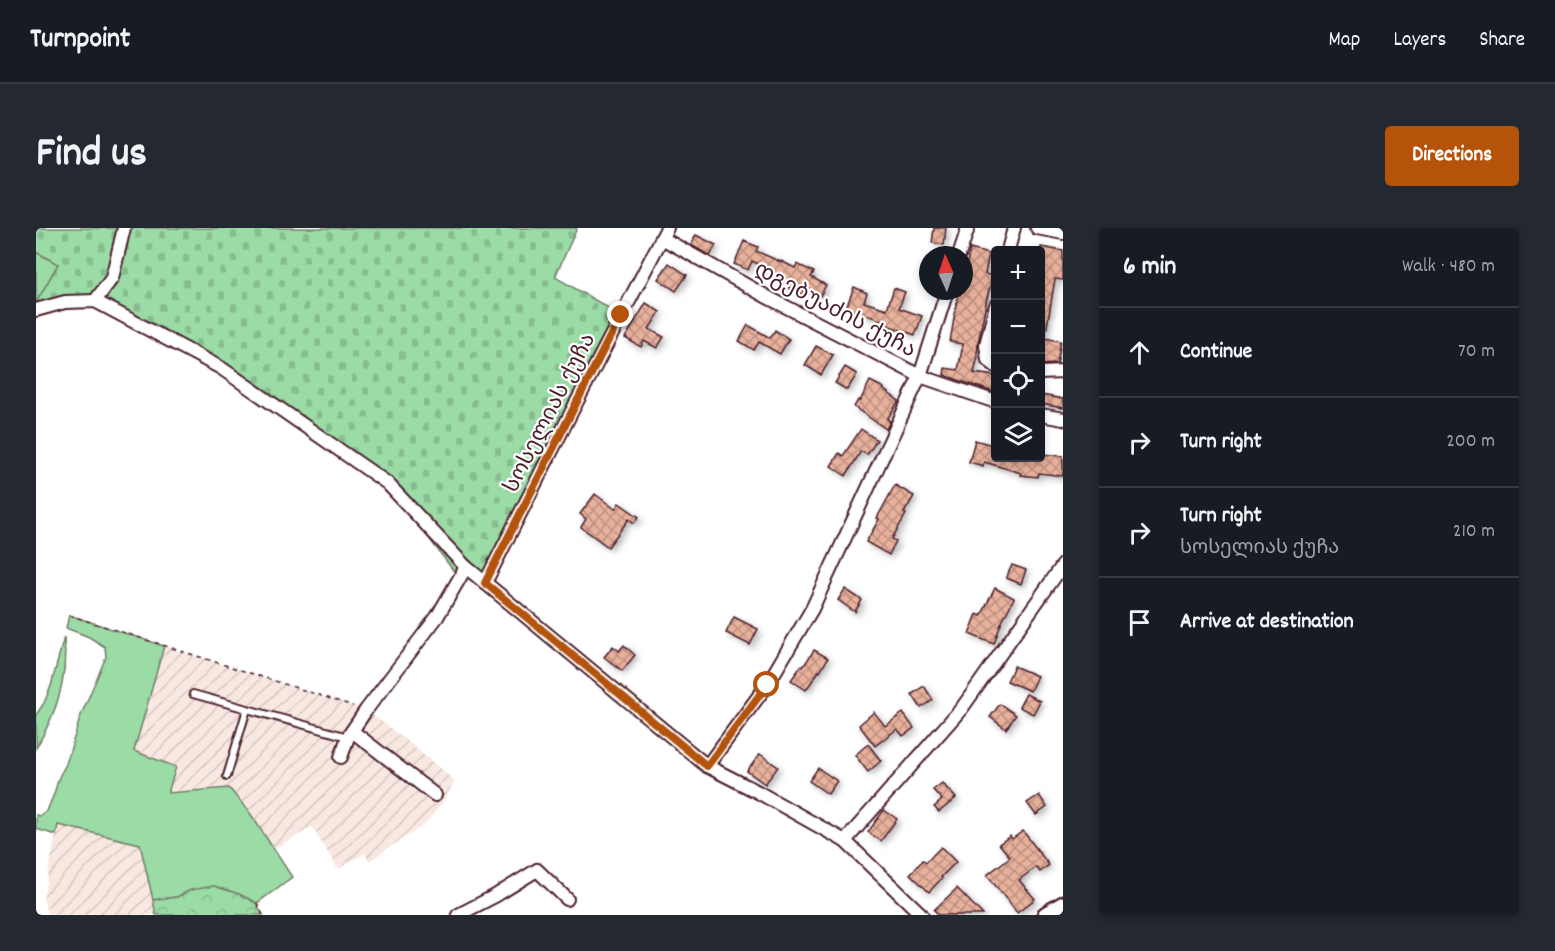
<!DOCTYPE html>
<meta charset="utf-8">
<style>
:root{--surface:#171b24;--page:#242831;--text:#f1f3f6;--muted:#9ea1a6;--line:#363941;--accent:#b45309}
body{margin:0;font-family:Dekko,"Noto Sans Georgian",sans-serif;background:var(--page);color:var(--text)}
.controls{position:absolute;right:18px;top:18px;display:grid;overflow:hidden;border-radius:6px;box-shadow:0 3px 9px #0003}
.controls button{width:54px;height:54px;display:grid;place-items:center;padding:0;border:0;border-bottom:2px solid var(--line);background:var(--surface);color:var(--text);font:30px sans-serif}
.compass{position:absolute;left:883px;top:18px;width:54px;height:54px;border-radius:50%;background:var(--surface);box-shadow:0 3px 9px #0003;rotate:357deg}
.stop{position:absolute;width:18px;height:18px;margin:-14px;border:4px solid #b45309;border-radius:50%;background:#fff}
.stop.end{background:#b45309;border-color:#fff;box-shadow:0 2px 6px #0008}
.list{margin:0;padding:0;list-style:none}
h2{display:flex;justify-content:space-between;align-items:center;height:78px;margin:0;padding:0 24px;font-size:26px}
h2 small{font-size:20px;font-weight:400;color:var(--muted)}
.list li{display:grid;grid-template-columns:39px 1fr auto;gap:18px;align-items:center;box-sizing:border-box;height:90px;padding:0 24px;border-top:2px solid var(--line)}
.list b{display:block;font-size:22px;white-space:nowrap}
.list p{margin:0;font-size:20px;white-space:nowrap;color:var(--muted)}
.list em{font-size:20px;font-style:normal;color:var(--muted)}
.icon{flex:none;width:33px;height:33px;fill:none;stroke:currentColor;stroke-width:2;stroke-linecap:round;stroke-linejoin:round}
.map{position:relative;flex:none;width:1027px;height:687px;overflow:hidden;border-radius:6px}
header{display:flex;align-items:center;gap:36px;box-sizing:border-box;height:84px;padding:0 30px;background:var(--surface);border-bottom:2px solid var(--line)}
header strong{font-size:28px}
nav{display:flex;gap:33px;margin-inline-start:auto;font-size:21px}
.intro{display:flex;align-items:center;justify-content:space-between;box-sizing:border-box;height:144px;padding:0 36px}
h1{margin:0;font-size:42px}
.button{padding:15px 27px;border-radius:6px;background:var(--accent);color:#fff;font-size:21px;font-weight:700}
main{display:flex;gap:36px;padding:0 36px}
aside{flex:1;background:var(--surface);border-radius:6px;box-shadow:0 3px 9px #0003}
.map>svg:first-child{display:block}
.industrial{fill:url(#industrial-furrows)}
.grass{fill:#9adba6;stroke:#727d68;stroke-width:1.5}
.forest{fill:url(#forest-crowns);stroke:#727d68;stroke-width:1.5}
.cemetery{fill:url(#cemetery-stones);stroke:#727d68;stroke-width:1.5}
.building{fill:url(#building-cross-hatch);stroke:#4a1f2b;stroke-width:1.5;filter:url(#shadow)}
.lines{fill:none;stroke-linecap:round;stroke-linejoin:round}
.service-casing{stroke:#4a1f2b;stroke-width:10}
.minor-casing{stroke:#4a1f2b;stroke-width:16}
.secondary-casing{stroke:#4a1f2b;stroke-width:21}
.path{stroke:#4a1f2b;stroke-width:1.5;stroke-dasharray:4.5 4.5;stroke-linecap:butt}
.service{stroke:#fff;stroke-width:6}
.minor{stroke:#fff;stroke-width:12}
.secondary{stroke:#fff;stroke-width:16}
.route{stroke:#b45309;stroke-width:8}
.labels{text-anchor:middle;stroke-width:4.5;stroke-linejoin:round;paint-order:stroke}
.street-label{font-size:22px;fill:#4a1f2b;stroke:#fff}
</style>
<header>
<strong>Turnpoint</strong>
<nav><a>Map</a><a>Layers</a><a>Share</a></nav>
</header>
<div class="intro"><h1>Find us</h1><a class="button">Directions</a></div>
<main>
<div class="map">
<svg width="1027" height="687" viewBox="0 0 1027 687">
<defs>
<pattern id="industrial-furrows" width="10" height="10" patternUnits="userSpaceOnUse" patternTransform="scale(1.5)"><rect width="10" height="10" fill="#f8e8e1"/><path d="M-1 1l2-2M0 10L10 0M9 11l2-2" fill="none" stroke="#d6c7c1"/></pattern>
<pattern id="forest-crowns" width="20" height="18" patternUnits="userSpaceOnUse" patternTransform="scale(1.5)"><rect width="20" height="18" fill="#9adba6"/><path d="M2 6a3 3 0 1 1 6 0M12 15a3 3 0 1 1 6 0" fill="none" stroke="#86bc8f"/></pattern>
<pattern id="cemetery-stones" width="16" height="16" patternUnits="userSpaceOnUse" patternTransform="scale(1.5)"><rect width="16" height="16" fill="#9adba6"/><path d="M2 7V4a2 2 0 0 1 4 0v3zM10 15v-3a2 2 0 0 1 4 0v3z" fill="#86bc8f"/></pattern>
<pattern id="building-cross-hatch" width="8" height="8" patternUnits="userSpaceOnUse" patternTransform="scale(1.5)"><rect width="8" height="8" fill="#e7b19b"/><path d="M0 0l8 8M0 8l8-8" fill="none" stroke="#bd8f7f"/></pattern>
<filter id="shadow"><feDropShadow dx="3" dy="3" stdDeviation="3" flood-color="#0004"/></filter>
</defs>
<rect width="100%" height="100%" fill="#fff"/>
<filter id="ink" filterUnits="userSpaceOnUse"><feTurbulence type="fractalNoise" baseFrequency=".0167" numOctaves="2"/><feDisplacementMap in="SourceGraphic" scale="12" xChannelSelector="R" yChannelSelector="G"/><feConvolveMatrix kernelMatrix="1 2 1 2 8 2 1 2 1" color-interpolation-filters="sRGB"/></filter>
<g filter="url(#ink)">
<g class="industrial">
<polygon points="128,418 330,482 370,512 419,553 406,575 389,596 333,633 329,625 302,641 276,599 238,621 214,585 131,565 98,523"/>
<polygon points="22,596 104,616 120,687 12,687 7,671"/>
</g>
<g class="grass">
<polygon points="0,24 22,36 0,75"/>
<polygon points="33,387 128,418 98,523 140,539 132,565 193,560 214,585 256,649 221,675 203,666 155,662 141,669 117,672 104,616 22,597 20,607 0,601 0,587 4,588 11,583 18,566 23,549 30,536 45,487 70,429 69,419 53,409 30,400"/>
<path d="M28,409C32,451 21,484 0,520V487L8,475L15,458Z"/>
</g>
<polygon class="forest" points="178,658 203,666 220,675 227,687 120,687 117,672 141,669 155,662"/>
<polygon class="cemetery" points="0,0 541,0 519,49 585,87 449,355 420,346 351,255 185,140 59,73 0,82 0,75 22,36 0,24"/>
<g class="building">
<polygon points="898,0 910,0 908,17 896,15"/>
<polygon points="660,7 680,17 674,28 655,17"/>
<polygon points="708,13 722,19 720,23 743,33 743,32 759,40 761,36 778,44 775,49 790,57 784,68 770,59 766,67 734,49 737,43 716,33 712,42 698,36"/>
<polygon points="1005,19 1027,23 1027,52 1019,51 1009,110 1025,113 1021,136 1005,137"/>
<polygon points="934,21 953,26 949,46 957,48 951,70 942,115 941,128 942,128 938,145 960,148 960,165 908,147 909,140 922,142 927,116 914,114 922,66 924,67 925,63 928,63 928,48"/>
<polygon points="633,35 651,47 640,63 622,51"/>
<polygon points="818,59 831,65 828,74 851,81 858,60 869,64 863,80 886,88 879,107 848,96 848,93 810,80"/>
<polygon points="610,75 624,84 613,101 628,109 621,120 608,113 605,119 589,110"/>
<polygon points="712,97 734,110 739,102 753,111 744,126 723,114 718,122 703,113"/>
<polygon points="780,118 797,127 785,147 769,137"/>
<polygon points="809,139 821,146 811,162 799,155"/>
<polygon points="834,153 848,160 847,161 863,173 851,191 854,193 850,201 818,179 822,172 824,173"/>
<polygon points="1005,167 1027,171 1027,180 1005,176"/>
<polygon points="825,201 841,212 831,227 825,223 810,248 795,238 803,225 807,228"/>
<polygon points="939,212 960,218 960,230 1005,230 1005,226 1027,228 1027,248 1003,245 1002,249 984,247 985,245 948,234 947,238 933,234"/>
<polygon points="859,257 878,268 868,285 870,286 856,311 860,313 853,327 830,314 843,291 841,290"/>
<polygon points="559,266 579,281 583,275 603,289 598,295 593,291 572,319 545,299 550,291 544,286"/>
<polygon points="976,337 990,342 985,356 970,350"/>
<polygon points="959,360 978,370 965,396 958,416 933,406 941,386 945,388"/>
<polygon points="809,361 826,372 819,384 802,372"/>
<polygon points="698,389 722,401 714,417 690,405"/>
<polygon points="588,417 599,427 586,443 568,429 577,418 583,423"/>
<polygon points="778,422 792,430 784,444 783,443 770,462 755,452 765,438 767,439"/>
<polygon points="978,438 1001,448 994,463 971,453"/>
<polygon points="888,458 897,472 885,480 876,466"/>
<polygon points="990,466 1004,473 997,486 983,479"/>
<polygon points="964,476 980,487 970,501 954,489"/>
<polygon points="838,484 849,498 867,485 878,500 867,508 861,501 839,518 823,497"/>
<polygon points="832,516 845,533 832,544 819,527"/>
<polygon points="724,526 742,539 729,556 711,543"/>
<polygon points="782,540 801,553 792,566 773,553"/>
<polygon points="906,555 920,570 903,584 898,579 906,572 897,562"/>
<polygon points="1003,567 1011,579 1000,587 991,575"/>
<polygon points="848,582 861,591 845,613 832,604"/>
<polygon points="987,603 1013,637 1004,644 1000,639 983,652 999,671 981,685 951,647 974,629 963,616 974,608 976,611"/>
<polygon points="905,619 920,634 905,649 906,650 893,664 874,646 887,632 890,634"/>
<polygon points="921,660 947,687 903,687 898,682"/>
</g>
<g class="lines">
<defs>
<g id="service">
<polyline points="157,466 312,509"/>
<polyline points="191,548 211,481"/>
</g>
<g id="minor">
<polyline points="1001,0 1027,5"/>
<polyline points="626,10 733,70 884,148 960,174"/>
<polyline points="972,22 978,0"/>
<polyline points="923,27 932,0"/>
<polyline points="59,73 76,50 88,0"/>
<polyline points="960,77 950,117 952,132 960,138"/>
<polyline points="0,82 29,74 59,73 185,140 351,255 430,339 671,538 720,563 809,613 886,687"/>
<polyline points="1005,145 1027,144"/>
<polyline points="1005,187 1027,191"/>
<polyline points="449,355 536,183 631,0"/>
<polyline points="316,503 399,567"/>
<polyline points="305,529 312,509 330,482 401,389 430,339"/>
<polyline points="671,538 731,457 776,381 884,148 911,63"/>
<polyline points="809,613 926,480 1027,337"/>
<polyline points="422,687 459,668 501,642 531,671"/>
</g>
<polyline id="secondary" points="1010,687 1027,677"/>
</defs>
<use href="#service" class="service-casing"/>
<use href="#minor" class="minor-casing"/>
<use href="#secondary" class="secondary-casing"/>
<g class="path">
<polyline points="33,387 317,478"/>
<polyline points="221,675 227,687"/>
</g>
<use href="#service" class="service"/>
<use href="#minor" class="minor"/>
<use href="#secondary" class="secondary"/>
</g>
</g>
<g class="lines" filter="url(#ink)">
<polyline class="route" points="585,87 449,355 671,538 731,457"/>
</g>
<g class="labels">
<g class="street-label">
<text transform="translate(800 80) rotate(28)" y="8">დგებუაძის ქუჩა</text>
<text transform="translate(512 184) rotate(-63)" y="8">სოსელიას ქუჩა</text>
</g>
</g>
</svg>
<div class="controls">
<button>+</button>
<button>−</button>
<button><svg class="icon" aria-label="locate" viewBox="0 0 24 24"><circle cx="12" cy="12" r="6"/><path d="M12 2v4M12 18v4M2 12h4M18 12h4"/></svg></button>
<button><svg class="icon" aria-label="layers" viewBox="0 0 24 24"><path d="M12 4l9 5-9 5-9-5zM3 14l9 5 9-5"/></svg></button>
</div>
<svg class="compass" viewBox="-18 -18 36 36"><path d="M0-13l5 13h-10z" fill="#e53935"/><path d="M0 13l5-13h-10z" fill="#9ea1a6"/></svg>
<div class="stop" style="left:731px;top:457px"></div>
<div class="stop end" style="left:585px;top:87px"></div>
</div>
<aside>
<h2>6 min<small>Walk · 480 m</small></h2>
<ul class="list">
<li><svg class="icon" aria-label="ahead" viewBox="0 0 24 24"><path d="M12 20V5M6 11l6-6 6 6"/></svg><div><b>Continue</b></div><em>70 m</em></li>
<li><svg class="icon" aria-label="right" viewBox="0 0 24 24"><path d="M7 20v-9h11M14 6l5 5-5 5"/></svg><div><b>Turn right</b></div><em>200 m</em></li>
<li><svg class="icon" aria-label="right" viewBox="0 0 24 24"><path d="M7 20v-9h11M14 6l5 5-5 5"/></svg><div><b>Turn right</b><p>სოსელიას ქუჩა</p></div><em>210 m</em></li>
<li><svg class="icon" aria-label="arrive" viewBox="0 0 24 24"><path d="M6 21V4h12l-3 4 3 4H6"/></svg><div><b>Arrive at destination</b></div></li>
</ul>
</aside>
</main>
